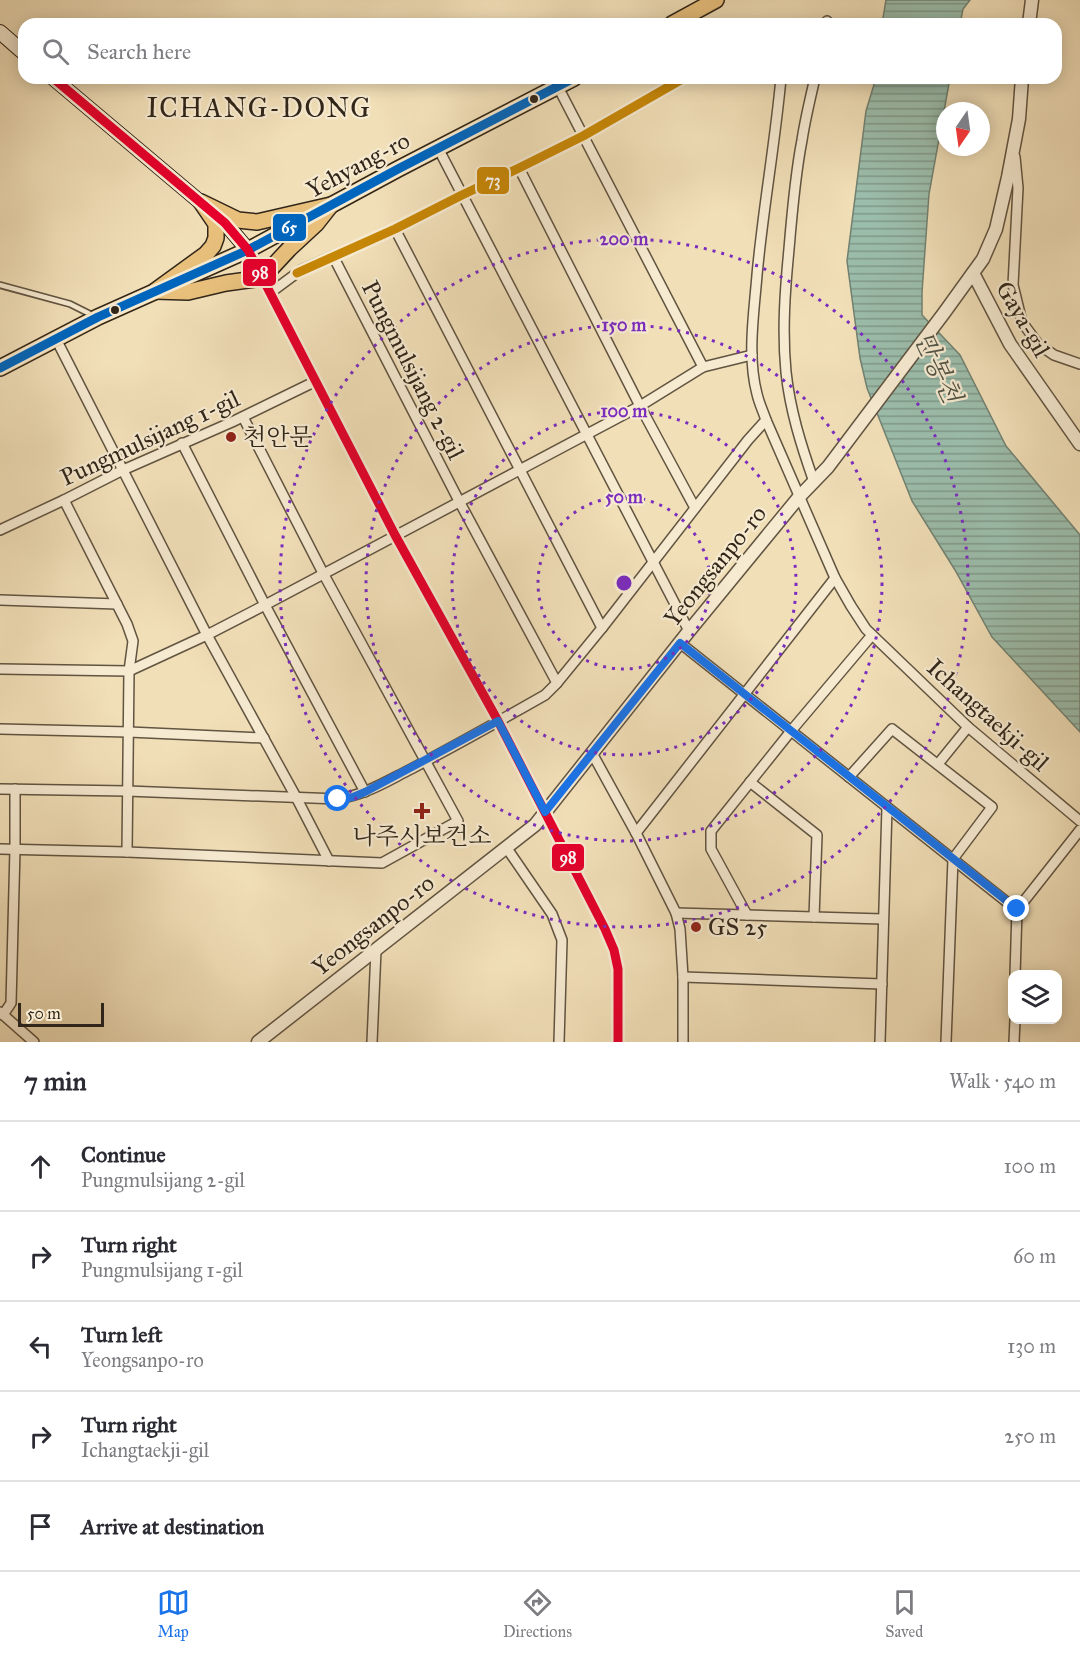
<!DOCTYPE html>
<meta charset="utf-8">
<style>
:root{--surface:#fff;--page:#f2f2f3;--text:#2b2b33;--muted:#7c7c81;--line:#e1e1e2;--accent:#1a73e8}
body{margin:0;font-family:"IM FELL Great Primer","Noto Serif KR",serif;background:var(--page);color:var(--text)}
.controls{position:absolute;right:18px;bottom:18px;display:grid;overflow:hidden;border-radius:12px;box-shadow:0 3px 15px #0003}
.controls button{width:54px;height:54px;display:grid;place-items:center;padding:0;border:0;border-bottom:2px solid var(--line);background:var(--surface);color:var(--text);font:30px sans-serif}
.compass{position:absolute;left:936px;top:102px;width:54px;height:54px;border-radius:50%;background:var(--surface);box-shadow:0 3px 15px #0003;rotate:193deg}
.scale{position:absolute;left:18px;bottom:15px;width:86px;box-sizing:border-box;padding-left:6px;border:3px solid #312619;border-top:0;font-size:16px;line-height:21px;white-space:nowrap;color:#312619;-webkit-text-stroke:4px #f6ead1;paint-order:stroke}
.stop{position:absolute;width:18px;height:18px;margin:-14px;border:4px solid #1a73e8;border-radius:50%;background:#fff}
.stop.end{background:#1a73e8;border-color:#fff;box-shadow:0 2px 6px #0008}
.list{margin:0;padding:0;list-style:none}
h2{display:flex;justify-content:space-between;align-items:center;height:78px;margin:0;padding:0 24px;font-size:26px}
h2 small{font-size:20px;font-weight:400;color:var(--muted)}
.list li{display:grid;grid-template-columns:39px 1fr auto;gap:18px;align-items:center;box-sizing:border-box;height:90px;padding:0 24px;border-top:2px solid var(--line)}
.list b{display:block;font-size:22px;white-space:nowrap}
.list p{margin:0;font-size:20px;white-space:nowrap;color:var(--muted)}
.list em{font-size:20px;font-style:normal;color:var(--muted)}
.icon{flex:none;width:33px;height:33px;fill:none;stroke:currentColor;stroke-width:2;stroke-linecap:round;stroke-linejoin:round}
.map{position:relative;flex:none;width:1080px;height:1042px;overflow:hidden}
.search{position:absolute;background:var(--surface);box-shadow:0 3px 15px #0003;left:18px;right:18px;top:18px;height:66px;display:flex;align-items:center;gap:15px;box-sizing:border-box;padding:0 21px;border-radius:18px;color:var(--muted);font-size:22px}
.sheet{height:528px;background:var(--surface)}
nav{display:flex;justify-content:space-around;align-items:center;box-sizing:border-box;height:84px;border-top:2px solid var(--line);background:var(--surface);font-size:16px;color:var(--muted)}
nav a{display:grid;justify-items:center;gap:3px}
nav .on{color:var(--accent)}
.map>svg:first-child{display:block}
.water{fill:url(#water-rules);stroke:#718171;stroke-width:1.5}
.lines{fill:none;stroke-linecap:round;stroke-linejoin:round}
.service-casing{stroke:#615441;stroke-width:8}
.minor-casing{stroke:#615441;stroke-width:12}
.tertiary-casing{stroke:#615441;stroke-width:15}
.secondary-casing{stroke:#312619;stroke-width:16}
.primary-casing{stroke:#312619;stroke-width:18}
.service{stroke:#f6ead1;stroke-width:4.5}
.minor{stroke:#f6ead1;stroke-width:9}
.tertiary{stroke:#f6ead1;stroke-width:12}
.secondary{stroke:#f6ead1;stroke-width:14}
.primary{stroke:#e8c07c;stroke-width:15}
.bus-1-casing{stroke:#f6ead1;stroke-width:14}
.bus-2-casing{stroke:#f6ead1;stroke-width:14}
.bus-3-casing{stroke:#f6ead1;stroke-width:14}
.bus-1{stroke:#0065bd;stroke-width:9}
.bus-2{stroke:#e4002b;stroke-width:9}
.bus-3{stroke:#c68606;stroke-width:9}
.route{stroke:#1a73e8;stroke-width:8}
.ring{fill:none;stroke:#7b2cbf;stroke-width:3;stroke-dasharray:3 6}
.bus-dot{fill:#312619;stroke:#f6ead1;stroke-width:2}
.poi-dot{fill:#8f2418;stroke:#f6ead1;stroke-width:2}
.labels{text-anchor:middle;stroke-width:4.5;stroke-linejoin:round;paint-order:stroke}
.street-label{font-size:24px;fill:#312619;stroke:#f6ead1}
.poi-label{font-size:24px;fill:#312619;stroke:#f6ead1;text-anchor:start}
.water-label{font-size:26px;font-style:italic;fill:#515345;stroke:#f6ead1}
.quarter-label{font-size:27px;letter-spacing:1.5px;fill:#312619;stroke:#f6ead1}
.centre{fill:#7b2cbf;stroke:#f6ead1;stroke-width:3}
.ring-label{font-size:18px;text-anchor:middle;font-weight:bold;fill:#7b2cbf;stroke:#f6ead1;stroke-width:4.5;stroke-linejoin:round;paint-order:stroke}
.line-badge{stroke:#f6ead1;stroke-width:2}
.badge-label{font-size:16px;text-anchor:middle;font-weight:bold;fill:#fff}
</style>
<div class="map">
<svg width="1080" height="1042" viewBox="0 0 1080 1042">
<defs>
<pattern id="water-rules" width="6" height="5" patternUnits="userSpaceOnUse" patternTransform="scale(1.5)"><rect width="6" height="5" fill="#9bbdab"/><path d="M0 2.5h6" fill="none" stroke="#7f998a"/></pattern>
</defs>
<rect width="100%" height="100%" fill="#f1dfb8"/>
<filter id="stains"><feTurbulence type="fractalNoise" baseFrequency=".00333" numOctaves="4"/><feColorMatrix values="0 0 0 0 .2 0 0 0 0 .09 0 0 0 0 .02 0 0 0 .5 -.17"/></filter>
<radialGradient id="worn" r=".72"><stop offset=".6" stop-color="#630" stop-opacity="0"/><stop offset="1" stop-color="#630" stop-opacity=".3"/></radialGradient>
<g class="water">
<polygon points="886,0 970,0 963,9 960,24 882,24"/>
<polygon points="876,78 950,78 929,194 922,292 922,315 960,355 1006,446 1080,535 1080,732 992,637 955,570 912,501 867,388 860,358 847,261 866,111"/>
</g>
<g class="lines">
<defs>
<polyline id="service" points="0,285 70,304 92,315"/>
<g id="minor">
<polyline points="826,24 827,21"/>
<polyline points="558,87 703,367"/>
<polyline points="438,148 689,631"/>
<polyline points="1015,157 1018,188 1013,285 1022,322 1038,344 1054,355 1080,364"/>
<polyline points="519,168 640,406 695,508"/>
<polyline points="395,229 602,628"/>
<polyline points="248,250 395,535 498,721 605,929 614,950 618,969 618,1042"/>
<polyline points="333,256 459,501 557,683"/>
<polyline points="270,293 301,270 395,229 462,195 519,168 583,136 684,78"/>
<polyline points="56,339 207,635 296,797 329,861"/>
<polyline points="766,420 835,578 851,606 866,629 968,727 1080,821"/>
<polyline points="182,443 265,605 365,792"/>
<path d="M814,482C801,445 790,410 786,372C782,331 785,290 789,249C792,213 795,176 802,140C805,120 810,99 815,78"/>
<polyline points="64,500 127,624 133,641 129,671 127,852"/>
<polyline points="0,530 64,500 123,470 232,422 316,381"/>
<polyline points="0,600 117,604"/>
<polyline points="680,643 1017,910"/>
<polyline points="0,669 129,671 207,635 265,605 640,406 703,367 752,355"/>
<polyline points="0,729 129,732 264,738"/>
<polyline points="592,753 636,833 676,913 680,929 683,977 683,1042"/>
<polyline points="938,764 968,727"/>
<polyline points="849,777 892,729 992,807 953,859 946,1042"/>
<polyline points="750,782 817,835 814,917"/>
<path d="M0,789L127,791L338,799C365,795 387,781 411,769C456,745 501,720 545,695L557,683L602,628L748,440L766,420C763,411 759,403 757,394C747,356 754,313 757,275C763,209 775,144 781,78"/>
<polyline points="636,833 835,578"/>
<polyline points="506,847 552,914 562,940 559,1042"/>
<polyline points="0,849 127,852 382,863 458,821 323,573 243,417"/>
<polyline points="676,913 883,919"/>
<polyline points="747,915 711,849 711,831 791,731 872,635"/>
<polyline points="1015,975 1017,910 1080,830"/>
<polyline points="683,977 882,984"/>
<polyline points="0,1012 34,1042"/>
<polyline points="3,1015 11,1003 15,849 15,789"/>
<polyline points="372,1042 376,950"/>
<polyline points="880,1042 887,807"/>
<polyline points="1014,1042 1015,1020"/>
</g>
<g id="tertiary">
<polyline points="1029,24 1032,0"/>
<polyline points="973,273 1010,344 1080,444"/>
<polyline points="258,1042 535,825 689,631 799,497 828,467 944,313 983,259 996,229 1008,177 1019,119 1022,78"/>
</g>
<g id="secondary">
<polyline points="0,32 24,53"/>
<polyline points="53,78 225,223 248,250"/>
</g>
<g id="primary">
<polyline points="672,24 716,0"/>
<polygon points="201,202 238,220 257,222 331,205 316,224 289,249 262,278 226,283 188,292 155,291 206,254 213,246 216,238 216,224"/>
<polyline points="0,368 98,317 248,250 398,169 574,78"/>
</g>
</defs>
<use href="#service" class="service-casing"/>
<use href="#minor" class="minor-casing"/>
<use href="#tertiary" class="tertiary-casing"/>
<use href="#secondary" class="secondary-casing"/>
<use href="#primary" class="primary-casing"/>
<use href="#service" class="service"/>
<use href="#minor" class="minor"/>
<use href="#tertiary" class="tertiary"/>
<use href="#secondary" class="secondary"/>
<use href="#primary" class="primary"/>
<defs>
<polyline id="bus-1" points="0,368 98,317 248,250 398,169 574,78"/>
<polyline id="bus-2" points="53,78 225,223 248,250 395,535 498,721 605,929 614,950 618,969 618,1042"/>
<polyline id="bus-3" points="297,273 395,229 462,195 519,168 583,136 684,78"/>
</defs>
<use href="#bus-1" class="bus-1-casing"/>
<use href="#bus-2" class="bus-2-casing"/>
<use href="#bus-3" class="bus-3-casing"/>
<use href="#bus-1" class="bus-1"/>
<use href="#bus-2" class="bus-2"/>
<use href="#bus-3" class="bus-3"/>
</g>
<g class="lines">
<polyline class="route" points="338,799 353,797 365,792 498,721 545,812 680,643 1017,909"/>
</g>
<g class="ring">
<circle cx="624" cy="583" r="86"/>
<circle cx="624" cy="583" r="172"/>
<circle cx="624" cy="583" r="258"/>
<circle cx="624" cy="583" r="344"/>
</g>
<g class="bus-dot">
<circle cx="534" cy="99" r="5"/>
<circle cx="115" cy="310" r="5"/>
</g>
<g class="poi-dot">
<circle cx="231" cy="437" r="6"/>
<path d="M419 802h6v6h6v6h-6v6h-6v-6h-6v-6h6z"/>
<circle cx="696" cy="927" r="6"/>
</g>
<g class="labels">
<g class="street-label">
<text transform="translate(358 165) rotate(-28)" y="8">Yehyang-ro</text>
<text transform="translate(1023 319) rotate(60)" y="8">Gaya-gil</text>
<text transform="translate(413 370) rotate(63)" y="8">Pungmulsijang 2-gil</text>
<text transform="translate(150 438) rotate(-25)" y="8">Pungmulsijang 1-gil</text>
<text transform="translate(715 566) rotate(-51)" y="8">Yeongsanpo-ro</text>
<text transform="translate(988 715) rotate(42)" y="8">Ichangtaekji-gil</text>
<text transform="translate(373 925) rotate(-38)" y="8">Yeongsanpo-ro</text>
</g>
<g class="poi-label">
<text x="243" y="445">천안문</text>
<text x="422" y="844" text-anchor="middle">나주시보건소</text>
<text x="708" y="935">GS 25</text>
</g>
<g class="water-label">
<text transform="translate(938 367) rotate(65)" y="9">만봉천</text>
</g>
<g class="quarter-label">
<text x="259" y="117">ICHANG-DONG</text>
</g>
</g>
<circle cx="624" cy="583" r="9" class="centre"/>
<g class="ring-label">
<text x="624" y="245">200 m</text>
<text x="624" y="331">150 m</text>
<text x="624" y="417">100 m</text>
<text x="624" y="503">50 m</text>
</g>
<g class="line-badge">
<rect x="476" y="166" width="34" height="29" rx="6" fill="#c68606"/>
<rect x="272" y="213" width="35" height="29" rx="6" fill="#0065bd"/>
<rect x="242" y="258" width="35" height="29" rx="6" fill="#e4002b"/>
<rect x="551" y="843" width="34" height="29" rx="6" fill="#e4002b"/>
</g>
<g class="badge-label">
<text x="493" y="186">73</text>
<text x="289" y="233">65</text>
<text x="260" y="278">98</text>
<text x="568" y="863">98</text>
</g>
<rect width="100%" height="100%" filter="url(#stains)"/>
<rect width="100%" height="100%" fill="url(#worn)"/>
</svg>
<div class="controls">
<button><svg class="icon" aria-label="layers" viewBox="0 0 24 24"><path d="M12 4l9 5-9 5-9-5zM3 14l9 5 9-5"/></svg></button>
</div>
<svg class="compass" viewBox="-18 -18 36 36"><path d="M0-13l5 13h-10z" fill="#e53935"/><path d="M0 13l5-13h-10z" fill="#7c7c81"/></svg>
<div class="scale">50 m</div>
<div class="stop" style="left:338px;top:799px"></div>
<div class="stop end" style="left:1017px;top:909px"></div>
<div class="search"><svg class="icon" aria-label="search" viewBox="0 0 24 24"><circle cx="10" cy="10" r="6"/><path d="M15 15l6 6"/></svg>Search here</div>
</div>
<section class="sheet">
<h2>7 min<small>Walk · 540 m</small></h2>
<ul class="list">
<li><svg class="icon" aria-label="ahead" viewBox="0 0 24 24"><path d="M12 20V5M6 11l6-6 6 6"/></svg><div><b>Continue</b><p>Pungmulsijang 2-gil</p></div><em>100 m</em></li>
<li><svg class="icon" aria-label="right" viewBox="0 0 24 24"><path d="M7 20v-9h11M14 6l5 5-5 5"/></svg><div><b>Turn right</b><p>Pungmulsijang 1-gil</p></div><em>60 m</em></li>
<li><svg class="icon" aria-label="left" viewBox="0 0 24 24"><path d="M17 20v-9H6M10 6l-5 5 5 5"/></svg><div><b>Turn left</b><p>Yeongsanpo-ro</p></div><em>130 m</em></li>
<li><svg class="icon" aria-label="right" viewBox="0 0 24 24"><path d="M7 20v-9h11M14 6l5 5-5 5"/></svg><div><b>Turn right</b><p>Ichangtaekji-gil</p></div><em>250 m</em></li>
<li><svg class="icon" aria-label="arrive" viewBox="0 0 24 24"><path d="M6 21V4h12l-3 4 3 4H6"/></svg><div><b>Arrive at destination</b></div></li>
</ul>
</section>
<nav>
<a class="on"><svg class="icon" aria-label="map" viewBox="0 0 24 24"><path d="M3 6l6-2 6 2 6-2v14l-6 2-6-2-6 2zM9 4v14M15 6v14"/></svg>Map</a>
<a><svg class="icon" aria-label="directions" viewBox="0 0 24 24"><path d="M12 3l9 9-9 9-9-9zM9 14v-3h6M13 9l2 2-2 2"/></svg>Directions</a>
<a><svg class="icon" aria-label="saved" viewBox="0 0 24 24"><path d="M7 4h10v16l-5-4-5 4z"/></svg>Saved</a>
</nav>
